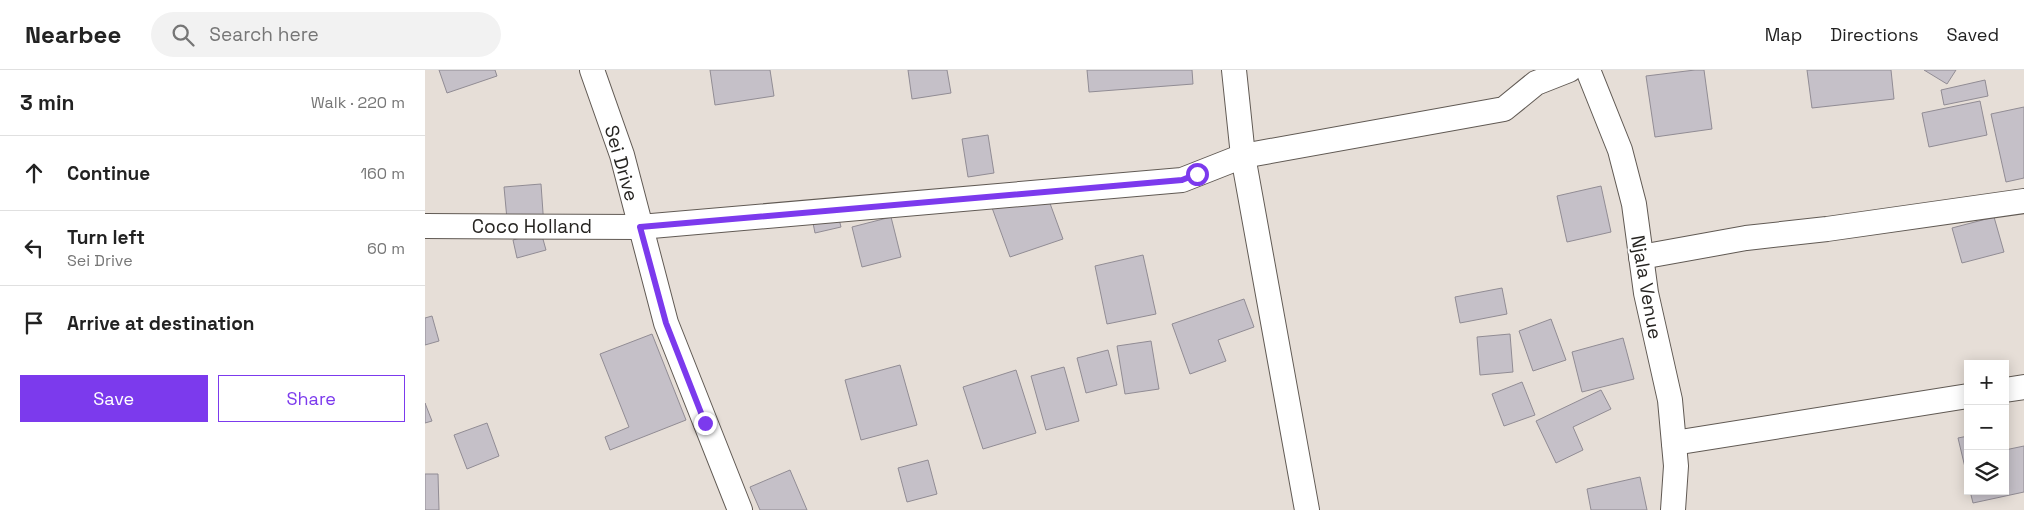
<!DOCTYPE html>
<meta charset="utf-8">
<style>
:root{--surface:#fff;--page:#f2f2f2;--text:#222;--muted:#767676;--line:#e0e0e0;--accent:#7c3aed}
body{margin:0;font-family:"Space Grotesk",sans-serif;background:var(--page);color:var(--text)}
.controls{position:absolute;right:15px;bottom:15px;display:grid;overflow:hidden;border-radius:0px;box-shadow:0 2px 12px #0003}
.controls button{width:45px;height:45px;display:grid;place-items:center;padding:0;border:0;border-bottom:1px solid var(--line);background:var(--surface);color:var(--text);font:25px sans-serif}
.stop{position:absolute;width:15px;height:15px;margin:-11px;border:4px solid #7c3aed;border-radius:50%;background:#fff}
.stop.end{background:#7c3aed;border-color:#fff;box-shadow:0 1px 5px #0008}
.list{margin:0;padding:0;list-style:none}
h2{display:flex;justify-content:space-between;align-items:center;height:65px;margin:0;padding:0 20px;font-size:21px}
h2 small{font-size:16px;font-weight:400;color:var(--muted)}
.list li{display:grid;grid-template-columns:32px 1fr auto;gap:15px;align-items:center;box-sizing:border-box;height:75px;padding:0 20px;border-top:1px solid var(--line)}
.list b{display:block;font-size:19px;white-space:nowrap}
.list p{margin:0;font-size:16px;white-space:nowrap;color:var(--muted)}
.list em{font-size:16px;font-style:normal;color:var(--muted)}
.actions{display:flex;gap:10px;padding:15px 20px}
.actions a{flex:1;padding:11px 0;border:1px solid var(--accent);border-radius:0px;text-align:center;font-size:18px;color:var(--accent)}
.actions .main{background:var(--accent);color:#fff}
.icon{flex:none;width:28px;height:28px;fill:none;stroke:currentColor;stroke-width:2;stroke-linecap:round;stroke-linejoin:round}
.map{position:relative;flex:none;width:1599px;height:440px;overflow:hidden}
header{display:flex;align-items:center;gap:30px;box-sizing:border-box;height:70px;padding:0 25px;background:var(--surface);border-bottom:1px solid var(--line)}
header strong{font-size:24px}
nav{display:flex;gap:28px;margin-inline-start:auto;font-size:18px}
.search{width:350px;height:45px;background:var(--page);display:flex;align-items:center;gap:12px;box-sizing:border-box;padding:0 18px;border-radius:28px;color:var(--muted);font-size:19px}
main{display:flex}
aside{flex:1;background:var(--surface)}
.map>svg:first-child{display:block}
.building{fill:#c5c0c8;stroke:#918c94}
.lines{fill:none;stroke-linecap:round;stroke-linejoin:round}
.minor-casing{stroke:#615a54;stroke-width:26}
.minor{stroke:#fff;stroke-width:24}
.route{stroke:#7c3aed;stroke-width:6}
.labels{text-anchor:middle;stroke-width:4;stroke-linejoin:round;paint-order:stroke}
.street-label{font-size:19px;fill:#262421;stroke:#fff}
</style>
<header>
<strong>Nearbee</strong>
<div class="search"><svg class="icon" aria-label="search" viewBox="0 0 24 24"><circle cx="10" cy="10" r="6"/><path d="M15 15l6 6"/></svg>Search here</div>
<nav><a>Map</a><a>Directions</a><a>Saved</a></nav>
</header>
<main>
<aside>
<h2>3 min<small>Walk · 220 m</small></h2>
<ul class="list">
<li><svg class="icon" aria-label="ahead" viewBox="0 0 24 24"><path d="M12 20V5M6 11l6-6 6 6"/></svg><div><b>Continue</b></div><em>160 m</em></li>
<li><svg class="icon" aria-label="left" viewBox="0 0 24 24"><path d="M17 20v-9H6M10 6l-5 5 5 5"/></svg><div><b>Turn left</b><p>Sei Drive</p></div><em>60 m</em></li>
<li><svg class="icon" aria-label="arrive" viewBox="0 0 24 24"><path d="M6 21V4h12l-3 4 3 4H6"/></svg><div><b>Arrive at destination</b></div></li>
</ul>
<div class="actions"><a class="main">Save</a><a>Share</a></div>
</aside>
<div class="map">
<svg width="1599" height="440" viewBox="0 0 1599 440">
<rect width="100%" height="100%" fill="#e6ded7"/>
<g class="building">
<polygon points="14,0 70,0 72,6 22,23"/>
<polygon points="285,0 345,0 349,26 290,35"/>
<polygon points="483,0 522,0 526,23 487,29"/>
<polygon points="662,0 767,0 768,14 664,22"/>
<polygon points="1270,0 1279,0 1287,59 1230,67 1221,6"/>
<polygon points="1382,0 1466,0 1469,29 1387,38"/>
<polygon points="1499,0 1531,0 1522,14"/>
<polygon points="1560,10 1563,26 1519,35 1516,20"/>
<polygon points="1555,31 1562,65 1504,77 1497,43"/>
<polygon points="1599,37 1599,108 1581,112 1566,44"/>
<polygon points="563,65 569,103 543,107 537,69"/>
<polygon points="116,114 119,157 83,160 79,117"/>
<polygon points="1176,116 1186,162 1142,172 1132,126"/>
<polygon points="619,117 638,169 585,187 566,135"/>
<polygon points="410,133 416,157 390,163 385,138"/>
<polygon points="466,147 476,187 437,197 427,157"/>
<polygon points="1569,147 1579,182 1537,193 1527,158"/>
<polygon points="116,162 121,180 92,188 88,170"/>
<polygon points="718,185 731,244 682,254 670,196"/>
<polygon points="1077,218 1082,244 1035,253 1030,227"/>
<polygon points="819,229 829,257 793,270 801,291 765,304 747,254"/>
<polygon points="7,246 14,271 0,275 0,248"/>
<polygon points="1126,249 1141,290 1108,301 1094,261"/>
<polygon points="227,264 261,350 185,380 180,367 204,357 175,284"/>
<polygon points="1085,264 1088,302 1055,305 1052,267"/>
<polygon points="1198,268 1209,309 1157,322 1147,282"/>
<polygon points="726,271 734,319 700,324 692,276"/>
<polygon points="683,280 692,315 661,323 652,288"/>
<polygon points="475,295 492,355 436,370 420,310"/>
<polygon points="639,297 654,351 621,360 606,306"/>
<polygon points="591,300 611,363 558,379 538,317"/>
<polygon points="1097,312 1110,345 1079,356 1067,324"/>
<polygon points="1176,320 1186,339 1148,357 1158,380 1131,393 1111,351"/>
<polygon points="0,333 7,351 0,353"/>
<polygon points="62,353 74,386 42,399 29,365"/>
<polygon points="1543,366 1543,410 1533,368"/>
<polygon points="1599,376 1599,422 1548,433 1545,421 1580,421 1580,380"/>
<polygon points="503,390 512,424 482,432 473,398"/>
<polygon points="365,400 382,440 335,440 325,417"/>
<polygon points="0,404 13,404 14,440 0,440"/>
<polygon points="1215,407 1222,440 1166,440 1162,419"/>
</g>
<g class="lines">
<defs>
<g id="minor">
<polyline points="167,0 197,85 241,253 315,440"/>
<polyline points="809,0 818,86 882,440"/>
<polyline points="1163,0 1195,80 1209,134 1221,223 1245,330 1251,396 1248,440"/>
<polyline points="0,156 215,157 757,110 818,86 1079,39 1111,13 1144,0"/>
<polyline points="1216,187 1321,168 1402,159 1599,131"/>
<polyline points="1580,320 1599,317"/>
<polyline points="1249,373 1543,326"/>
</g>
</defs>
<use href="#minor" class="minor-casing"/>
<use href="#minor" class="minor"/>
</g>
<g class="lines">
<polyline class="route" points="280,353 241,253 215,157 757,110 772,104"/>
</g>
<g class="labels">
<g class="street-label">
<text transform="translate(197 93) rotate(74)" y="7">Sei Drive</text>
<text x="107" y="163">Coco Holland</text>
<text transform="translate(1222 217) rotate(80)" y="7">Njala Venue</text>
</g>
</g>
</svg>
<div class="controls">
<button>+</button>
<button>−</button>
<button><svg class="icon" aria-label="layers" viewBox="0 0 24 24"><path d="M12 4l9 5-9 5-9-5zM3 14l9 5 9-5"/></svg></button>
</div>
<div class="stop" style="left:772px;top:104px"></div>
<div class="stop end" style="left:280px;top:353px"></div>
</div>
</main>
